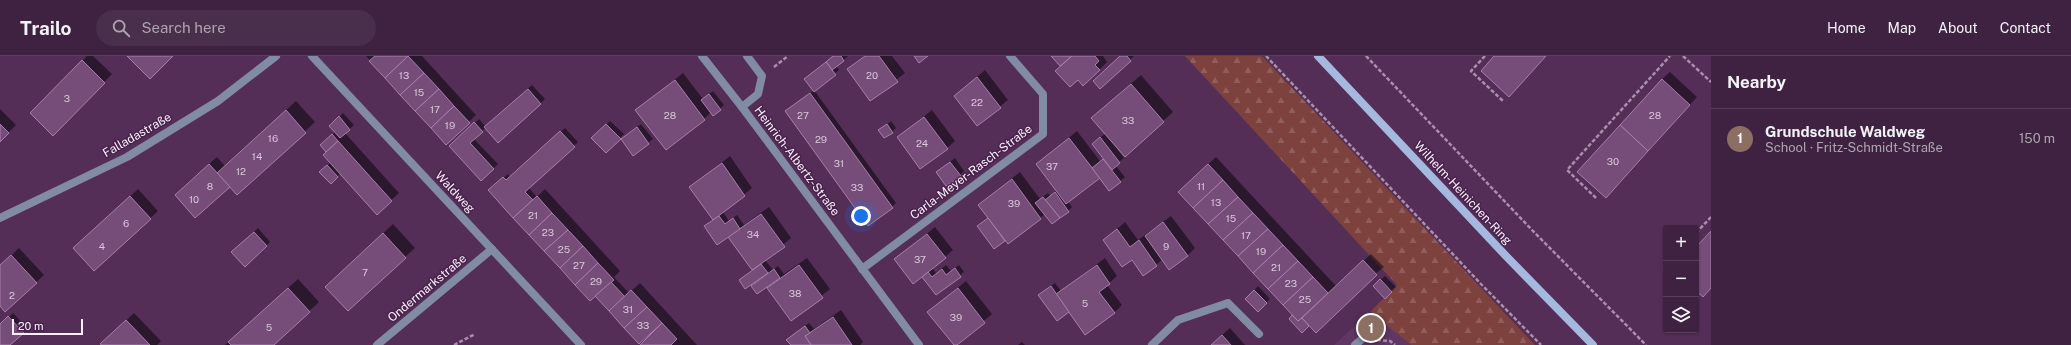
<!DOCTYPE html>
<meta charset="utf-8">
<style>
:root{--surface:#3f2241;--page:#4a2f4c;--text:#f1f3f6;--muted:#ada4b1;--line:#583f5a;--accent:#8c9099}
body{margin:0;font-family:"Public Sans",sans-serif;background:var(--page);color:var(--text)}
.controls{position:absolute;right:12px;bottom:12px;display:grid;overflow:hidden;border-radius:4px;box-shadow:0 1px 3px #0004}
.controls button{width:36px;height:36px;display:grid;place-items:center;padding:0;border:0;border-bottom:1px solid var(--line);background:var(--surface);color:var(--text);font:20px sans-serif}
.scale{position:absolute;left:12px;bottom:10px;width:71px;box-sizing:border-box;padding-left:4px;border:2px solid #fdeefd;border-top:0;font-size:11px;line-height:14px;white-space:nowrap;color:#fdeefd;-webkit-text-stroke:3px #48234c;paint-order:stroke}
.you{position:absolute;left:861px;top:160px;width:14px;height:14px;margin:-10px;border:3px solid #fff;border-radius:50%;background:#1a73e8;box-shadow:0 0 0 6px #1a73e833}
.badge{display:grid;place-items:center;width:26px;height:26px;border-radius:50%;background:var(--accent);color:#fff;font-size:13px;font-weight:700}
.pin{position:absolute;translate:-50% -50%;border:2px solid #fff;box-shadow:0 1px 4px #0006}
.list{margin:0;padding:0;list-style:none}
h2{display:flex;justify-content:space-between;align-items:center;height:52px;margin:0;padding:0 16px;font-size:17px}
h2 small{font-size:13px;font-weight:400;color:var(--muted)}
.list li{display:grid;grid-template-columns:26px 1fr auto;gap:12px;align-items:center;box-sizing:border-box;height:60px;padding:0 16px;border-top:1px solid var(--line)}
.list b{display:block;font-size:15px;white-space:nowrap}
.list p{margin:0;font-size:13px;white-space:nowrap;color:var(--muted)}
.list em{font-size:13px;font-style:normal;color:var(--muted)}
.icon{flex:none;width:22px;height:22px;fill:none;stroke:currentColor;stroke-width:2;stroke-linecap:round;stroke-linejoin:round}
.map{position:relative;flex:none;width:1711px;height:289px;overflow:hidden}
header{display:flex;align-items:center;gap:24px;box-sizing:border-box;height:56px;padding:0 20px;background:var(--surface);border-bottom:1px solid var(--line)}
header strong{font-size:19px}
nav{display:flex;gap:22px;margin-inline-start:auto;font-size:14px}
.search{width:280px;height:36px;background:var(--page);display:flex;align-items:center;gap:10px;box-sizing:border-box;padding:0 14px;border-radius:22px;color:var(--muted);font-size:15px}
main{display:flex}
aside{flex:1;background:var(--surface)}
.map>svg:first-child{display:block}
.built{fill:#603664}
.forest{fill:url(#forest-firs)}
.shadow{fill:#0007}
.building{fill:#754d78;stroke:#a97eac}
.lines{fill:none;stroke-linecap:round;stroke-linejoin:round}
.path{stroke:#aa8fab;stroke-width:2.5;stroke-dasharray:4 2;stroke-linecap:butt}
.lane{stroke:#818ca4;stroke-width:8}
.street{stroke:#818ca4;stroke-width:8}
.secondary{stroke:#a5b8dd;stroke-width:8}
.labels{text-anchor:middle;stroke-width:3;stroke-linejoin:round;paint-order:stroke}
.number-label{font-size:10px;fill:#dbc6dc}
.street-label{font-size:12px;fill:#fdeefd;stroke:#48234c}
</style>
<header>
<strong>Trailo</strong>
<div class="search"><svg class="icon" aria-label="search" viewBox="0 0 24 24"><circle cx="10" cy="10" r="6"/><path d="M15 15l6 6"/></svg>Search here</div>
<nav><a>Home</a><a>Map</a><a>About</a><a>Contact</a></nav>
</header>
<main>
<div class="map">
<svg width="1711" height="289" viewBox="0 0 1711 289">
<defs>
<pattern id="forest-firs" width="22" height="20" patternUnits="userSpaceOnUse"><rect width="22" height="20" fill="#7e423e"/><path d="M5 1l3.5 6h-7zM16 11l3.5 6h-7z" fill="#915e5b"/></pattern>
</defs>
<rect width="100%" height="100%" fill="#542e57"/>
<polygon class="built" points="1370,256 1411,289 1334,289"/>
<polygon class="forest" points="1185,0 1262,0 1535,289 1411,289 1370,256 1397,229"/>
<g class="shadow">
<polygon points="87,0 93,0 112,18 53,79 31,57"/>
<polygon points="366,0 422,0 476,59 446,88"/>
<polygon points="834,0 848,0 836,10 839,14 814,34 896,147 892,151 786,55 814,34"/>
<polygon points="864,0 892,0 905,17 871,44 848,13"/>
<polygon points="1052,0 1103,0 1107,6 1099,14 1078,23"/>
<polygon points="1121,0 1134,0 1100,31"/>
<polygon points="985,14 1008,44 977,69 955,40"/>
<polygon points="1670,16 1697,41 1614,133 1662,23"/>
<polygon points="683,17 703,43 713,35 724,49 720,53 711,56 704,63 637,54"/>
<polygon points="1141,19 1173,56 1125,99 1112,84 1111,85 1124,102 1115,109 1125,121 1110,134 1100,121 1068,145 1072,151 1068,155 1045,158 1008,187 1005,183 994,191 982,166 989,161 979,149 1020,116 1040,143 1048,137 1050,140 1057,134 1037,108 1077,75 1100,105 1104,102 1097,84 1106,77 1102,53"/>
<polygon points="532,29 545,43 541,47 498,85 486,71 474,83 498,108 481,124 450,90 479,63 486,71"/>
<polygon points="296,45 315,66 237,138 230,130 183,131 217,101 225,110"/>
<polygon points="0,53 16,69 0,85"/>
<polygon points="932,54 955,85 947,92 898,81"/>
<polygon points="343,57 354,69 345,77 399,137 377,157 341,117 331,126 321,116 331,106 327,96 321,89 335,76 334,66"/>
<polygon points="610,65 624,78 606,96 592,82"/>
<polygon points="891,65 896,72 892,76 880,74"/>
<polygon points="641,68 653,83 633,99 622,83"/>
<polygon points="565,72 578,86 528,131 537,141 545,133 620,215 614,221 629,237 640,227 697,289 642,289 494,130 508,118 510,121"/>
<polygon points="730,100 752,132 723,156 729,165 737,159 744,169 769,151 791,182 765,204 773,214 778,210 784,218 807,202 830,233 791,264 767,230 758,237 751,228 740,224 753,213 730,181 709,166 714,163 691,131"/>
<polygon points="1216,101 1336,230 1371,198 1384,211 1302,275 1290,263 1294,259 1187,128"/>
<polygon points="955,102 964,115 960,119 937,116"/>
<polygon points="138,133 158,155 94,214 82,185"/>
<polygon points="1171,160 1195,192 1187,200 1163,203 1156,209 1133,203 1104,184 1125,166 1138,184"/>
<polygon points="393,168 415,192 405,201 336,221"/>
<polygon points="935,171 953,194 932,212 936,217 946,209 951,215 959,209 964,216 937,238 926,218 896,203"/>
<polygon points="258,172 270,186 266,190 237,192"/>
<polygon points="19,192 44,219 6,255 0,249 0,210"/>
<polygon points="1105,202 1117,220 1107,229 1122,249 1114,257 1069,255 1039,239 1055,227 1061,235"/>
<polygon points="1385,220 1396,231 1385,242 1374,230"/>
<polygon points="298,223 319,246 272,289 225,289"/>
<polygon points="966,225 992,258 955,289 928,256"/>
<polygon points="1258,230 1270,243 1258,255 1246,243"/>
<polygon points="841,254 863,286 860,289 792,289 787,284 809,267 814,273"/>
<polygon points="13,257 27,272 9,289 1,289 0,269"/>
<polygon points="134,257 161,285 157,289 103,289 102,288"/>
<polygon points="1230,272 1245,289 1212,289 1212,288"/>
<polygon points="1022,286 1025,289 1018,289"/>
</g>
<g class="building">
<polygon points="127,0 173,0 150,23"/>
<polygon points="375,0 408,0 385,22 369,5"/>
<polygon points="408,0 424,17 400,39 385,22"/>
<polygon points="833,0 841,0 844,5 832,14 826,6"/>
<polygon points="865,0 879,0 898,26 870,45 847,13"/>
<polygon points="914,0 928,0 919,7"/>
<polygon points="1051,0 1072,0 1060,10"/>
<polygon points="1072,0 1095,0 1099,5 1095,9 1100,14 1083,30 1078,24 1070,31 1055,15"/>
<polygon points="1120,0 1127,0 1131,5 1100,33 1093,25"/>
<polygon points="1494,0 1546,0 1509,41 1481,15"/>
<polygon points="82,4 105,27 53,80 30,57"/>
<polygon points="826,6 836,19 814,36 804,23"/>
<polygon points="424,17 439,33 415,55 400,39"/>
<polygon points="977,21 1001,52 977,70 954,40"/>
<polygon points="1662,23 1690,49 1648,95 1620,69"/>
<polygon points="675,24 705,64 666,94 635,54"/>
<polygon points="1131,28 1164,66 1125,101 1091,62"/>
<polygon points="439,33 454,50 431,72 415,55"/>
<polygon points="528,33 541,48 498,87 484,71"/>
<polygon points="810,37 893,152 868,170 785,55"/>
<polygon points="709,38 721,54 713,60 701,44"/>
<polygon points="454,50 470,67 446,89 431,72"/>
<polygon points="286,54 306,77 237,139 217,117"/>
<polygon points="339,60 350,74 340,82 329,70"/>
<polygon points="924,61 948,93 920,113 897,81"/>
<polygon points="474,66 483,76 470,87 494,113 481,125 449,90"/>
<polygon points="0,68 9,77 0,86"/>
<polygon points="606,68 621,83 606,97 591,82"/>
<polygon points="887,68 893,77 884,82 878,74"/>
<polygon points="1620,69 1648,95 1606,142 1577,116"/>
<polygon points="637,71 649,88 633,100 621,83"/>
<polygon points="560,75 575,91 525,136 533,144 513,162 488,134 503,121 506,124"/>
<polygon points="332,78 338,85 326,96 320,89"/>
<polygon points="1100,81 1120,107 1112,114 1092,88"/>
<polygon points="1069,82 1100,122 1066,148 1036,108"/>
<polygon points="338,85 392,145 377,159 323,99"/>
<polygon points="1103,103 1121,126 1109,135 1092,112"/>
<polygon points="950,106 961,120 946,130 936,116"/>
<polygon points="722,107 745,140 713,164 689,131"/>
<polygon points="209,108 230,131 195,162 175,139"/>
<polygon points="1208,108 1223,124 1193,152 1178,136"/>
<polygon points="327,109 338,121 331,128 319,116"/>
<polygon points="1012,123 1041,163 1008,188 978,149"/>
<polygon points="1223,124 1238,141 1208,168 1193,152"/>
<polygon points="1055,136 1069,156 1060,162 1045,144"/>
<polygon points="130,140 151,163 94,215 73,192"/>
<polygon points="537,140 552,157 529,179 513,162"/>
<polygon points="1043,141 1060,162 1052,168 1035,147"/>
<polygon points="1238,141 1253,157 1223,184 1208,168"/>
<polygon points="552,157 568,174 544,195 529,179"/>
<polygon points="1253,157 1268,173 1238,200 1223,184"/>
<polygon points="761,158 785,191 752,214 728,181"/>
<polygon points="719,160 725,168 733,162 740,173 717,189 704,170"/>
<polygon points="988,162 1005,185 994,193 977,170"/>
<polygon points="1163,166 1188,200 1169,214 1145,180"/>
<polygon points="1117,173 1130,191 1139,184 1157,210 1143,220 1132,204 1122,211 1103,184"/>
<polygon points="1268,173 1283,189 1253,217 1238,200"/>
<polygon points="568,174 583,190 560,212 544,195"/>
<polygon points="1711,175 1711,232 1703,241 1696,235 1696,191"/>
<polygon points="254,176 267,190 245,211 231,196"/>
<polygon points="383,177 406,202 348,255 325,231"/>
<polygon points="927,178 946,202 913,228 894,203"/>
<polygon points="1283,189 1298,205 1268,233 1253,217"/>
<polygon points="583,190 598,207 575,229 560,212"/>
<polygon points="11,199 37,227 5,256 0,250 0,209"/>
<polygon points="1363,204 1377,219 1316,277 1302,262"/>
<polygon points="1298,205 1313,221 1283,249 1268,233"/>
<polygon points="598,207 614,224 590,245 575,229"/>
<polygon points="761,208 768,217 745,233 739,224"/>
<polygon points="799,209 823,242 791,265 767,232"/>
<polygon points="1097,209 1110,228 1099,236 1115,257 1085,279 1056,238"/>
<polygon points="955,212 961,221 936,239 922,221 928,216 932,221 942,213 946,219"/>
<polygon points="774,213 780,222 757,238 751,230"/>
<polygon points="1313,221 1328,237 1298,265 1283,249"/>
<polygon points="1380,223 1392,236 1385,243 1373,230"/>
<polygon points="611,226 625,241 609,255 595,240"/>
<polygon points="1051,230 1069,256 1057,265 1038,239"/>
<polygon points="288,232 310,256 274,289 231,289 228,286"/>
<polygon points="958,232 985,267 957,289 954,289 927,256"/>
<polygon points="631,234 647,251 624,272 609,255"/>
<polygon points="1254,234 1267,247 1258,256 1245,243"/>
<polygon points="647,251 662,267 639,288 624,272"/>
<polygon points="1292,259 1298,265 1302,262 1309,270 1302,277 1289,263"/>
<polygon points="8,260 24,277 10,289 0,289 0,268"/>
<polygon points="833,261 852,289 811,289 805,280"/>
<polygon points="126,264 150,289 102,289 100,288"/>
<polygon points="662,267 677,283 671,289 640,289"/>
<polygon points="805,270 810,277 805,280 811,289 791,289 786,284"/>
<polygon points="1222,279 1231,289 1211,289"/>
</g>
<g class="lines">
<g class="path">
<polyline points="1266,0 1481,228 1541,289"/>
<polyline points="1366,0 1532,174 1646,289"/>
<polyline points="1485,0 1471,15 1503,45"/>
<polyline points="1683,0 1711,26"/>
<polyline points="774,11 788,0"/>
<polyline points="1596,142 1567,114 1670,0"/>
<polyline points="1696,177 1711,161"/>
<polyline points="1666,211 1664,213 1666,215"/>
<polyline points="1377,284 1390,285 1395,289"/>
<polyline points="454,289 475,278"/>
</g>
<polyline class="lane" points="1355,289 1362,283"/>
<g class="street">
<polyline points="312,0 581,289"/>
<polyline points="702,0 742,51"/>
<polyline points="747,0 762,20 758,38 742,51 919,289"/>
<polyline points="0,162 127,101 218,45 276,0"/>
<polyline points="862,213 1043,78 1043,38 1010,0"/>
<polyline points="377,289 492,193"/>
<polyline points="1152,289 1178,264 1228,247 1259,278"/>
</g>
<polyline class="secondary" points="1318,0 1506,200 1593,289"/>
</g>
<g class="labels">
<g class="number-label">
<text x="404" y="23">13</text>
<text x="872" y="23">20</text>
<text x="419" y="40">15</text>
<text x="67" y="46">3</text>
<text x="977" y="50">22</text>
<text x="435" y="57">17</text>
<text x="670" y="63">28</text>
<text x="803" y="63">27</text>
<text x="1655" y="63">28</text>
<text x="1128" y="68">33</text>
<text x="450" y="73">19</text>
<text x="273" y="86">16</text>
<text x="821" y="87">29</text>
<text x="922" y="91">24</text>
<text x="257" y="104">14</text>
<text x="1613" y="109">30</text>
<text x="839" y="111">31</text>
<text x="1052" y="114">37</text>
<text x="241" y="119">12</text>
<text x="210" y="134">8</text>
<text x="1201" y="134">11</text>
<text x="857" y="135">33</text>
<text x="194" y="147">10</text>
<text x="1216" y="150">13</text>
<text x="1014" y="151">39</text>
<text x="533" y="163">21</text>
<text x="1231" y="166">15</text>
<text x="126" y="171">6</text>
<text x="548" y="180">23</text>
<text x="753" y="182">34</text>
<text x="1246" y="183">17</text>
<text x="102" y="194">4</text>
<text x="1166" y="194">9</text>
<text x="564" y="197">25</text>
<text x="1261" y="199">19</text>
<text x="920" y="207">37</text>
<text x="579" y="213">27</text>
<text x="1276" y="215">21</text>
<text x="365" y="220">7</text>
<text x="596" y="229">29</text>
<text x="1291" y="231">23</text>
<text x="795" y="241">38</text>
<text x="12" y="243">2</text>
<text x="1305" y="247">25</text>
<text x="1085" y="251">5</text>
<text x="628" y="257">31</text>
<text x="956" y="265">39</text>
<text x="643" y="273">33</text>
<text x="269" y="275">5</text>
</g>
<g class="street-label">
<text transform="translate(137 79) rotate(-30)" y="4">Falladastraße</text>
<text transform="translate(797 105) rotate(53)" y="4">Heinrich-Albertz-Straße</text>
<text transform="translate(971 116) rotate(-37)" y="4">Carla-Meyer-Rasch-Straße</text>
<text transform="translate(455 136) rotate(47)" y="4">Waldweg</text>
<text transform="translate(1463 137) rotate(47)" y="4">Wilhelm-Heinichen-Ring</text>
<text transform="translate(427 232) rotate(-40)" y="4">Ondermarkstraße</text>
</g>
</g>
</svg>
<div class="controls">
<button>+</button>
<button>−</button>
<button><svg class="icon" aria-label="layers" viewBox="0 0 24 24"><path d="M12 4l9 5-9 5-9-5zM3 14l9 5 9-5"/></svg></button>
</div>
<div class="scale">20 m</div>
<div class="you"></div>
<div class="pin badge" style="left:1371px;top:272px;background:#8d6e63">1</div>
</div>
<aside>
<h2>Nearby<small></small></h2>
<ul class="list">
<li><span class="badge" style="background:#8d6e63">1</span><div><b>Grundschule Waldweg</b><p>School · Fritz-Schmidt-Straße</p></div><em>150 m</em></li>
</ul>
</aside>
</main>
